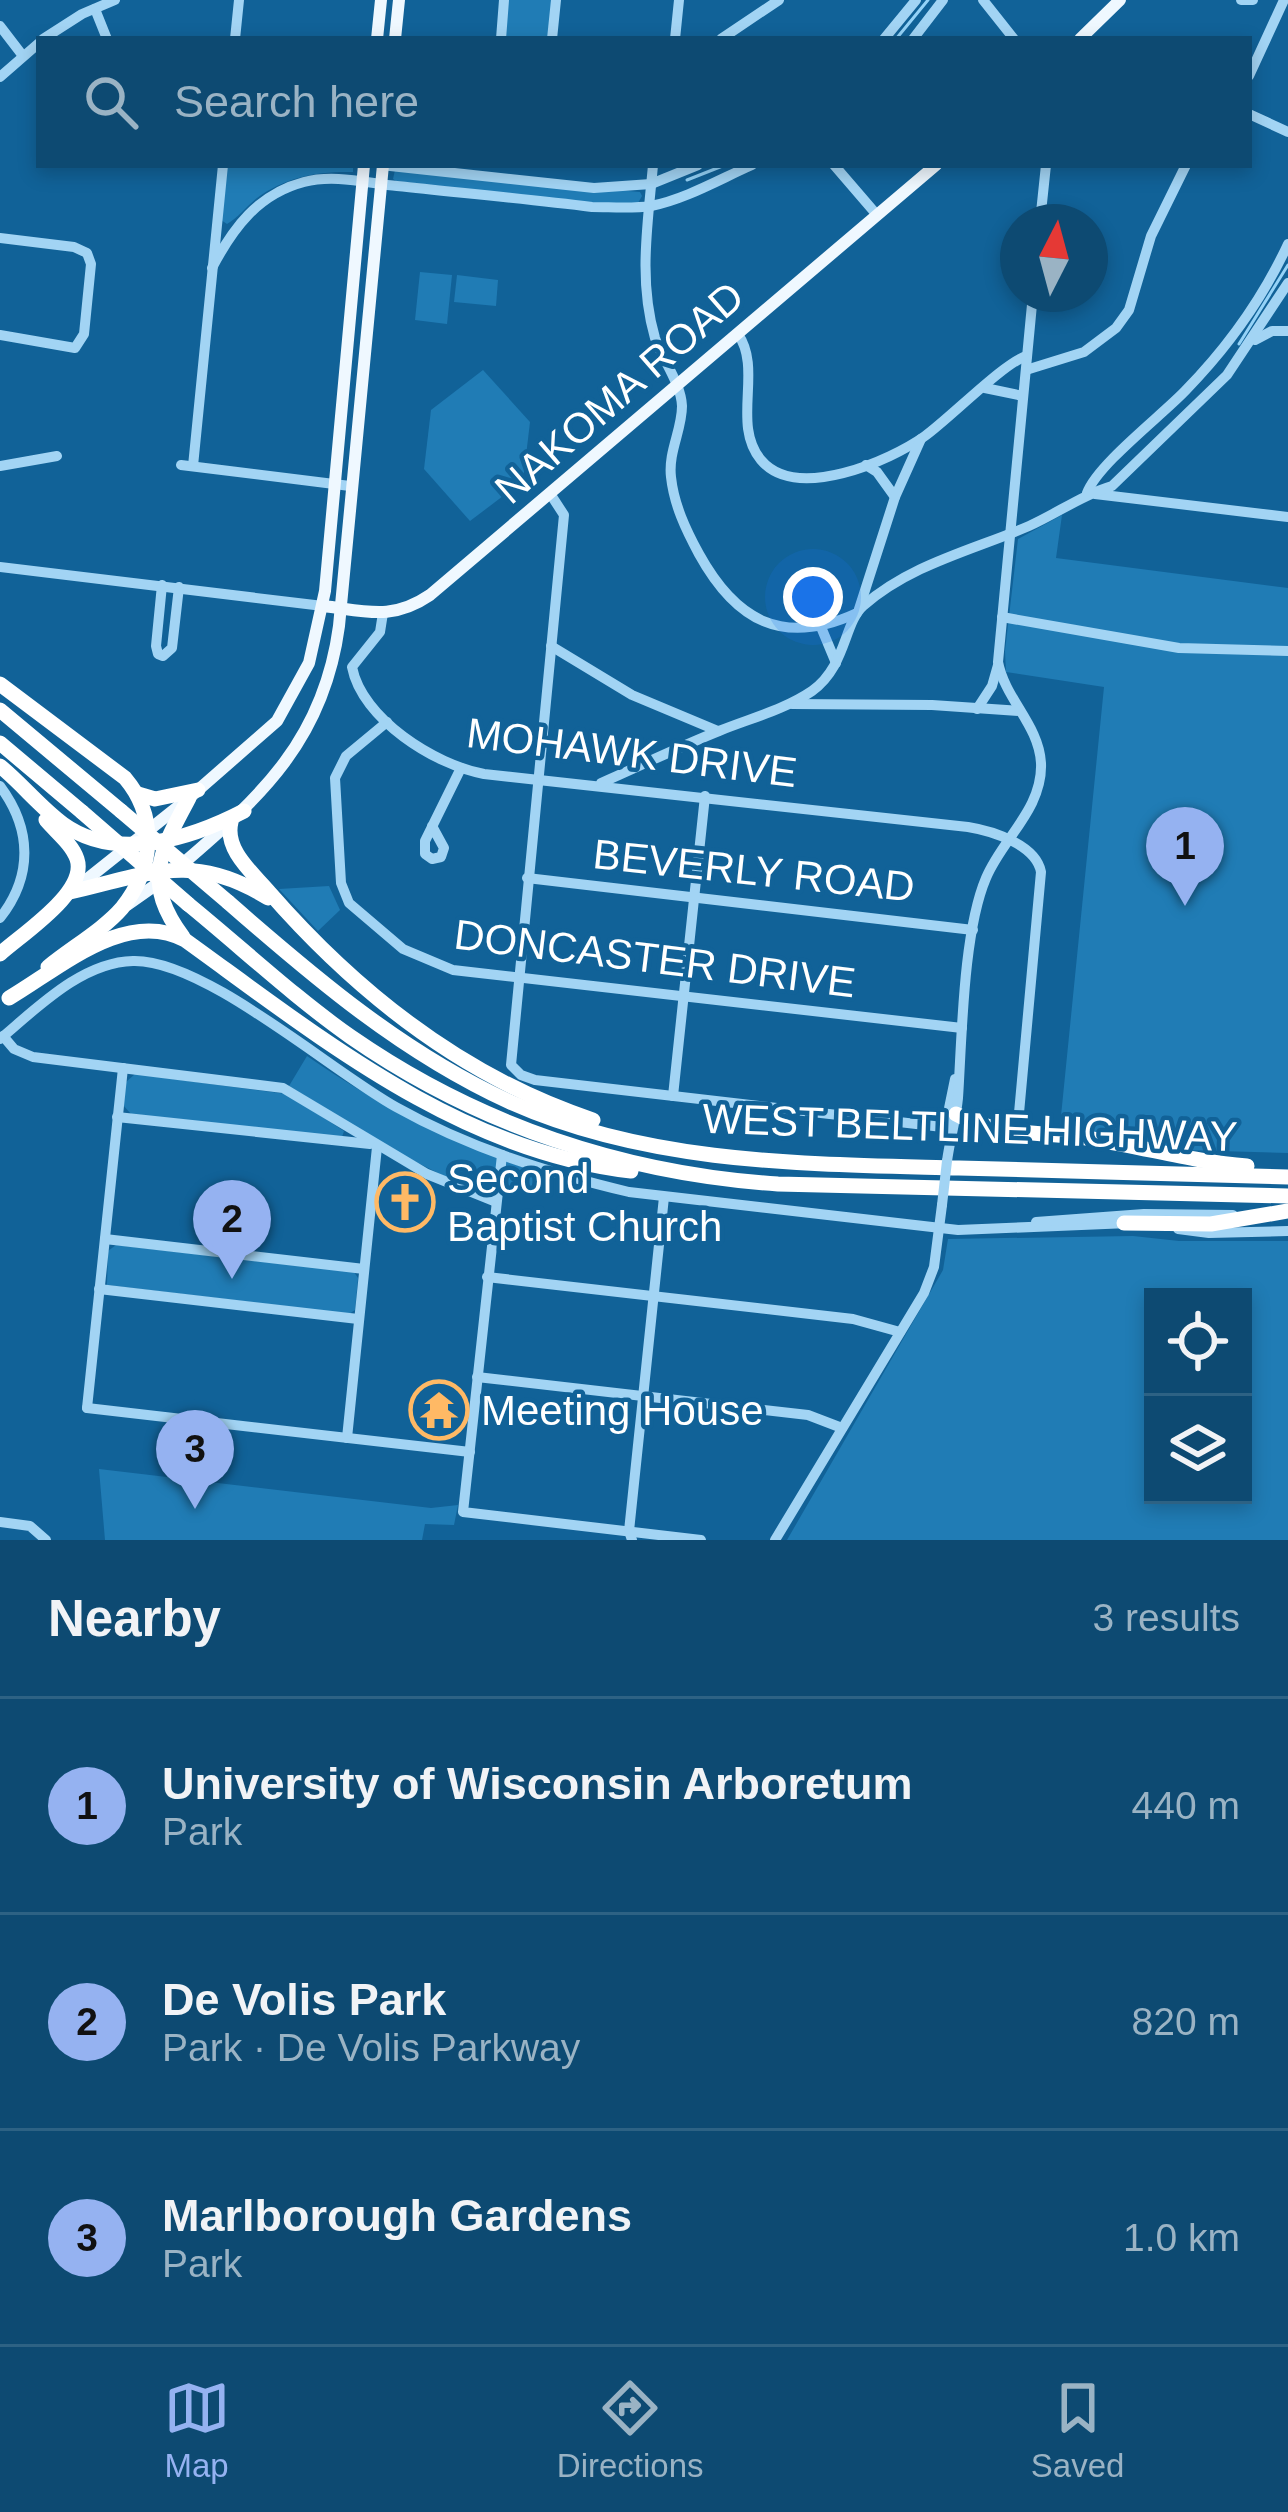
<!DOCTYPE html>
<meta charset="utf-8">
<style>
:root{--surface:#0d4a72;--page:#165177;--text:#f1f3f6;--muted:#9ab3c4;--line:#2d6284;--accent:#95b2f1}
body{margin:0;font-family:Arial,sans-serif;background:var(--page);color:var(--text)}
.controls{position:absolute;right:36px;bottom:36px;display:grid;overflow:hidden;border-radius:0px;box-shadow:0 6px 18px #0003}
.controls button{width:108px;height:108px;display:grid;place-items:center;padding:0;border:0;border-bottom:3px solid var(--line);background:var(--surface);color:var(--text);font:60px sans-serif}
.compass{position:absolute;left:1000px;top:204px;width:108px;height:108px;border-radius:50%;background:var(--surface);box-shadow:0 6px 18px #0003;rotate:6deg}
.you{position:absolute;left:813px;top:597px;width:42px;height:42px;margin:-30px;border:9px solid #fff;border-radius:50%;background:#1a73e8;box-shadow:0 0 0 18px #1a73e833}
.badge{display:grid;place-items:center;width:78px;height:78px;border-radius:50%;background:var(--accent);color:#111;font-size:39px;font-weight:700}
.pin{position:absolute;translate:-50% -99px;filter:drop-shadow(0 3px 6px #0008)}
.pin::after{content:'';position:absolute;top:63px;width:42px;height:36px;background:inherit;clip-path:polygon(0 0,100% 0,50% 100%)}
.list{margin:0;padding:0;list-style:none}
h2{display:flex;justify-content:space-between;align-items:center;height:156px;margin:0;padding:0 48px;font-size:51px}
h2 small{font-size:39px;font-weight:400;color:var(--muted)}
.list li{display:grid;grid-template-columns:78px 1fr auto;gap:36px;align-items:center;box-sizing:border-box;height:216px;padding:0 48px;border-top:3px solid var(--line)}
.list b{display:block;font-size:45px;white-space:nowrap}
.list p{margin:0;font-size:39px;white-space:nowrap;color:var(--muted)}
.list em{font-size:39px;font-style:normal;color:var(--muted)}
.icon{flex:none;width:66px;height:66px;fill:none;stroke:currentColor;stroke-width:2;stroke-linecap:round;stroke-linejoin:round}
.map{position:relative;flex:none;width:1288px;height:1540px;overflow:hidden}
.search{position:absolute;background:var(--surface);box-shadow:0 6px 18px #0003;left:36px;right:36px;top:36px;height:132px;display:flex;align-items:center;gap:30px;box-sizing:border-box;padding:0 42px;border-radius:0px;color:var(--muted);font-size:45px}
.sheet{height:804px;background:var(--surface)}
nav{display:flex;justify-content:space-around;align-items:center;box-sizing:border-box;height:168px;border-top:3px solid var(--line);background:var(--surface);font-size:33px;color:var(--muted)}
nav a{display:grid;justify-items:center;gap:6px}
nav .on{color:var(--accent)}
.map>svg:first-child{display:block}
.green{fill:#207cb5;fill-rule:evenodd}
.lines{fill:none;stroke-linecap:round;stroke-linejoin:round}
.stream{stroke:#94d2f7;stroke-width:3}
.minor{stroke:#a2d4f4;stroke-width:10}
.major{stroke:#eff8ff;stroke-width:12}
.highway{stroke:#fff;stroke-width:15}
.minor-bridge{stroke:#a2d4f4;stroke-width:10}
.highway-bridge{stroke:#fff;stroke-width:15}
.labels{text-anchor:middle;stroke-width:9;stroke-linejoin:round;paint-order:stroke}
.street-label{font-size:42px;fill:#fff;stroke:#116298}
.poi-label{font-size:42px;fill:#fff;stroke:#116298;text-anchor:start}
</style>
<div class="map">
<svg width="1288" height="1540" viewBox="0 0 1288 1540">
<rect width="100%" height="100%" fill="#116298"/>
<g class="green">
<polygon points="508,0 552,0 548,39 505,39"/>
<path d="M227,165H340L353,167V172C319,171 285,177 257,198C246,207 238,218 227,224L221,220Z"/>
<polygon points="395,170 640,192 642,196 638,203 588,203 396,181 393,179"/>
<polygon points="420,272 452,275 447,324 415,320"/>
<polygon points="457,275 498,280 496,306 454,302"/>
<polygon points="483,370 530,422 523,481 470,521 424,469 431,410"/>
<polygon points="1062,515 1056,558 1288,588 1288,1153 1182,1150 1060,1126 1104,687 1006,672 1005,651 1018,539"/>
<polygon points="329,886 340,910 318,931 279,889"/>
<path d="M307,1056C382,1108 452,1141 537,1173L530,1190L490,1186L486,1192L478,1193L404,1156L289,1086Z"/>
<polygon points="135,1074 287,1094 344,1131 342,1137 131,1114 123,1105 126,1082"/>
<path d="M1133,1236L1179,1241H1288V1540H787L943,1270L948,1239ZM1153,1297H1243V1495H1153Z"/>
<polygon points="116,1245 354,1272 358,1278 355,1310 349,1314 107,1285 108,1251"/>
<polygon points="99,1469 431,1508 458,1505 454,1525 425,1524 422,1540 105,1540"/>
</g>
<g class="lines">
<g class="stream">
<polyline points="896,39 928,0"/>
<polyline points="687,180 725,165"/>
<polyline points="1239,344 1288,265"/>
</g>
<g class="minor">
<polyline points="983,0 1014,39"/>
<polyline points="1241,0 1253,0"/>
<polyline points="95,9 107,39"/>
<polyline points="0,26 23,56"/>
<polyline points="43,39 82,14 115,0"/>
<polyline points="235,39 239,0"/>
<polyline points="501,39 504,0"/>
<polyline points="552,39 556,0"/>
<polyline points="675,39 679,0"/>
<polyline points="721,39 779,0"/>
<polyline points="884,39 916,0"/>
<polyline points="913,39 943,0"/>
<polyline points="1249,76 1284,0"/>
<polyline points="0,77 39,43"/>
<polyline points="1249,114 1288,132"/>
<polyline points="381,165 594,188 651,184 698,165"/>
<path d="M653,165C648,223 638,280 655,338C662,359 681,383 682,406C682,430 668,452 671,477C674,505 686,530 699,554C736,621 783,647 857,613"/>
<polyline points="834,165 877,215"/>
<polyline points="1040,222 1046,165"/>
<polyline points="0,238 74,247 87,253 91,264 84,334 75,348 0,335"/>
<path d="M212,268C233,228 258,194 304,182C334,174 367,183 397,186C462,193 527,199 592,207C611,207 632,209 651,206C686,199 720,179 752,165"/>
<path d="M738,334C763,370 731,424 761,460C796,502 890,461 925,436C949,419 1007,360 1027,356"/>
<polyline points="1255,340 1272,331 1288,331"/>
<polyline points="1026,370 1084,352 1116,328 1129,310 1151,236 1186,165"/>
<polyline points="985,388 1023,396"/>
<polyline points="181,465 350,486"/>
<polyline points="866,465 877,472 895,497"/>
<polyline points="0,466 57,456"/>
<polyline points="193,466 223,165"/>
<path d="M1087,493C1097,465 1161,416 1185,391C1228,347 1262,300 1288,244"/>
<polyline points="1095,494 1288,517"/>
<polyline points="551,495 564,515 511,1065 521,1075 535,1080 951,1128"/>
<polyline points="0,567 323,606"/>
<polyline points="162,585 156,646 158,654 163,656 172,648 179,587"/>
<polyline points="859,609 895,497 921,439"/>
<path d="M383,613L380,632L352,667C362,719 435,765 484,774L968,827C993,831 1036,845 1041,872L1019,1113"/>
<polyline points="1002,617 1179,648 1288,651"/>
<polyline points="821,627 836,663"/>
<polyline points="551,646 632,695 718,731"/>
<polyline points="792,704 932,705 1020,711"/>
<polyline points="977,709 992,686 998,665"/>
<polyline points="387,722 346,756 335,778 341,883 349,903 403,949 453,970 962,1028"/>
<path d="M601,783C640,766 679,747 719,731C751,718 784,710 812,691C846,667 844,623 863,606C911,564 973,550 1029,526C1058,513 1082,495 1112,486L1227,375L1288,283"/>
<path d="M0,786C32,829 33,876 0,918"/>
<polyline points="432,826 444,848 441,857 432,859 425,854 425,841 461,768"/>
<polyline points="527,878 973,930"/>
<polyline points="3,1036 14,1049 33,1057 283,1088 427,1174 494,1201"/>
<path d="M0,1039C37,1008 82,962 133,961C204,959 331,1071 396,1107C469,1148 549,1173 629,1192L958,1230L1129,1223"/>
<polyline points="673,1096 705,796"/>
<polyline points="117,1117 370,1144"/>
<polyline points="951,1128 947,1118 955,1079"/>
<polyline points="502,1155 463,1512 701,1540"/>
<path d="M947,1161C950,1139 956,1119 958,1098C962,1037 963,932 986,878C1002,839 1043,809 1041,763C1039,725 1005,699 998,662L1033,294"/>
<polyline points="1036,1222 1144,1214 1233,1215"/>
<polyline points="1178,1229 1209,1233 1288,1231"/>
<polyline points="105,1239 364,1269"/>
<polyline points="487,1277 853,1319 900,1332"/>
<polyline points="99,1289 358,1319"/>
<polyline points="477,1377 808,1415 842,1428"/>
<polyline points="87,1408 470,1452"/>
<polyline points="87,1408 123,1068"/>
<polyline points="347,1438 377,1147"/>
<polyline points="0,1522 30,1526 46,1540"/>
<polyline points="632,1540 629,1531 664,1197"/>
<polyline points="775,1540 924,1293 934,1267 942,1205"/>
</g>
<g class="major">
<polyline points="377,39 381,0"/>
<polyline points="395,39 399,0"/>
<polyline points="1080,39 1120,0"/>
<path d="M323,606C366,611 392,621 430,595L936,165"/>
<path d="M180,866C262,796 324,739 339,626L383,165"/>
<polyline points="76,888 189,798 277,721 309,663 325,591 364,165"/>
<polyline points="127,905 164,879"/>
</g>
<g class="highway">
<path d="M0,684L125,778C158,817 154,868 122,908C103,930 71,948 48,967"/>
<polyline points="0,710 121,811"/>
<polyline points="0,743 82,812"/>
<path d="M0,766C22,784 40,807 63,824C117,863 192,838 244,811"/>
<polyline points="138,794 155,799 198,790"/>
<path d="M231,822C224,850 253,873 269,892C358,994 463,1077 593,1120"/>
<path d="M70,892C148,874 193,851 268,898"/>
<path d="M228,902C316,979 403,1053 510,1102C651,1165 808,1164 959,1168C1069,1171 1178,1174 1288,1177"/>
<path d="M188,904C242,948 294,997 351,1037C478,1125 624,1174 778,1184L1288,1196"/>
<path d="M183,937C142,882 160,852 189,798"/>
<path d="M0,954C22,934 88,892 77,859C72,844 56,832 46,820"/>
<path d="M9,998C60,968 126,908 185,940C321,1038 459,1151 631,1171"/>
<path d="M956,1114C994,1136 1050,1132 1092,1139C1145,1147 1194,1162 1247,1166"/>
<polyline points="1124,1223 1211,1224 1288,1211"/>
</g>
<polyline class="minor-bridge" points="942,1205 947,1161"/>
<g class="highway-bridge">
<polyline points="121,811 228,902"/>
<polyline points="82,812 188,904"/>
</g>
</g>
<defs>
<symbol id="church-ring" viewBox="-11 -11 22 22"><circle r="9.5" fill="#116298" stroke="#ffb965" stroke-width="1.5"/><path d="M-1.2-6h2.4v3.5h3.3v2.4h-3.3V6h-2.4V-.1h-3.3v-2.4h3.3Z" fill="#ffb965"/></symbol>
<symbol id="temple-ring" viewBox="-11 -11 22 22"><circle r="9.5" fill="#116298" stroke="#ffb965" stroke-width="1.5"/><path d="M0-6L5-2H3V0L6.5 2.5H4V6H1.5V3h-3V6H-4V2.5H-6.5L-3 0V-2H-5Z" fill="#ffb965"/></symbol>
</defs>
<g fill-rule="evenodd">
<use href="#church-ring" x="372" y="1169" width="66" height="66"/>
<use href="#temple-ring" x="406" y="1377" width="66" height="66"/>
</g>
<g class="labels">
<g class="street-label">
<text transform="translate(619 392) rotate(-41)" y="15">NAKOMA ROAD</text>
<text transform="translate(632 752) rotate(7)" y="15">MOHAWK DRIVE</text>
<text transform="translate(754 870) rotate(6)" y="15">BEVERLY ROAD</text>
<text transform="translate(655 958) rotate(7)" y="15">DONCASTER DRIVE</text>
<text transform="translate(970 1127) rotate(2)" y="15">WEST BELTLINE HIGHWAY</text>
</g>
<g class="poi-label">
<text x="447" y="1193">Second<tspan x="447" dy="48">Baptist Church</tspan></text>
<text x="481" y="1425">Meeting House</text>
</g>
</g>
</svg>
<div class="controls">
<button><svg class="icon" aria-label="locate" viewBox="0 0 24 24"><circle cx="12" cy="12" r="6"/><path d="M12 2v4M12 18v4M2 12h4M18 12h4"/></svg></button>
<button><svg class="icon" aria-label="layers" viewBox="0 0 24 24"><path d="M12 4l9 5-9 5-9-5zM3 14l9 5 9-5"/></svg></button>
</div>
<svg class="compass" viewBox="-18 -18 36 36"><path d="M0-13l5 13h-10z" fill="#e53935"/><path d="M0 13l5-13h-10z" fill="#9ab3c4"/></svg>
<div class="you"></div>
<div class="pin badge" style="left:1185px;top:906px">1</div>
<div class="pin badge" style="left:232px;top:1279px">2</div>
<div class="pin badge" style="left:195px;top:1509px">3</div>
<div class="search"><svg class="icon" aria-label="search" viewBox="0 0 24 24"><circle cx="10" cy="10" r="6"/><path d="M15 15l6 6"/></svg>Search here</div>
</div>
<section class="sheet">
<h2>Nearby<small>3 results</small></h2>
<ul class="list">
<li><span class="badge">1</span><div><b>University of Wisconsin Arboretum</b><p>Park</p></div><em>440 m</em></li>
<li><span class="badge">2</span><div><b>De Volis Park</b><p>Park · De Volis Parkway</p></div><em>820 m</em></li>
<li><span class="badge">3</span><div><b>Marlborough Gardens</b><p>Park</p></div><em>1.0 km</em></li>
</ul>
</section>
<nav>
<a class="on"><svg class="icon" aria-label="map" viewBox="0 0 24 24"><path d="M3 6l6-2 6 2 6-2v14l-6 2-6-2-6 2zM9 4v14M15 6v14"/></svg>Map</a>
<a><svg class="icon" aria-label="directions" viewBox="0 0 24 24"><path d="M12 3l9 9-9 9-9-9zM9 14v-3h6M13 9l2 2-2 2"/></svg>Directions</a>
<a><svg class="icon" aria-label="saved" viewBox="0 0 24 24"><path d="M7 4h10v16l-5-4-5 4z"/></svg>Saved</a>
</nav>
